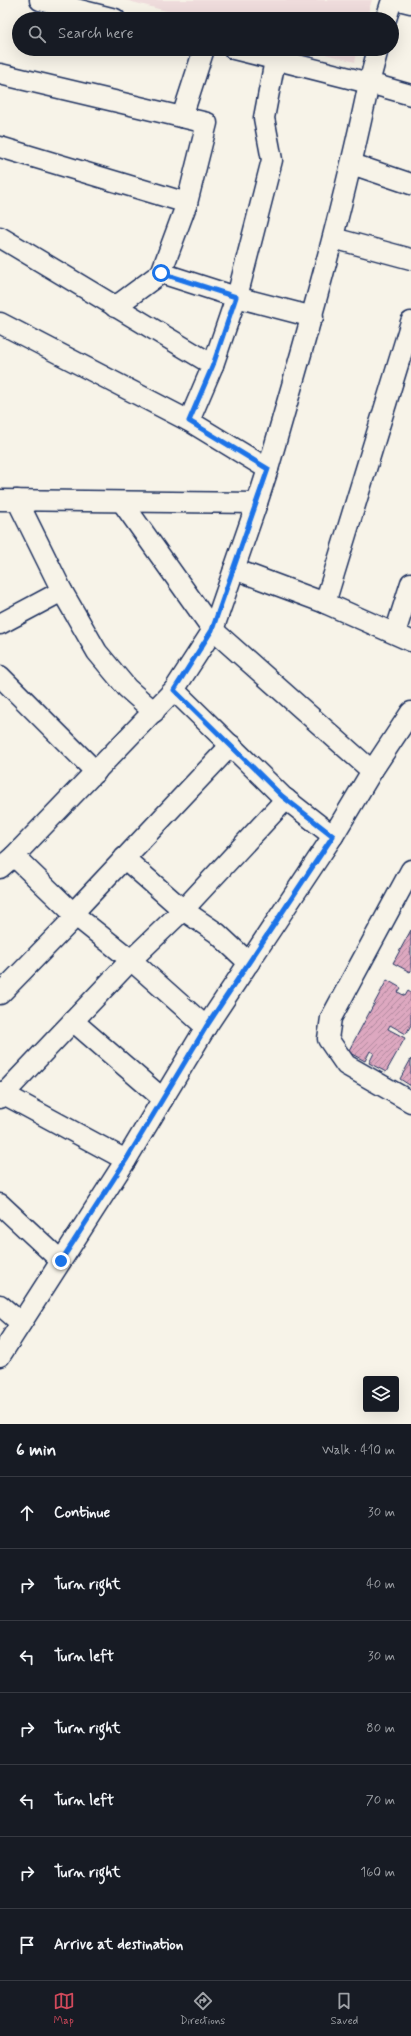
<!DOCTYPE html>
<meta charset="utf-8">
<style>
:root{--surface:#171b24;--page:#242831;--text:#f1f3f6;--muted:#9ea1a6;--line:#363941;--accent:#d1495b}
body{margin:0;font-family:Mynerve,sans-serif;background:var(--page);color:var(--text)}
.controls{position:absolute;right:12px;bottom:12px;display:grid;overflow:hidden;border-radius:4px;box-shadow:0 4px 16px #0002}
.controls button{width:36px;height:36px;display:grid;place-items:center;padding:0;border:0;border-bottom:1px solid var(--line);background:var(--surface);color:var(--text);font:20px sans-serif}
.stop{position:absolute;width:12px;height:12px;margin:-9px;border:3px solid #1a73e8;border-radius:50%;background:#fff}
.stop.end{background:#1a73e8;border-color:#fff;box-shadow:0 1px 4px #0008}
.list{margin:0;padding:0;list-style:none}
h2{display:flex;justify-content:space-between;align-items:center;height:52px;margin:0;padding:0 16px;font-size:17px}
h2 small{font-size:13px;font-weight:400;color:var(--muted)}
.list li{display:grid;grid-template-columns:26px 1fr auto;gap:12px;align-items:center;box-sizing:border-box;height:72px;padding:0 16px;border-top:1px solid var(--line)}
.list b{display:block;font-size:15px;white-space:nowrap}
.list em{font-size:13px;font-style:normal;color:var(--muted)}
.icon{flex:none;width:22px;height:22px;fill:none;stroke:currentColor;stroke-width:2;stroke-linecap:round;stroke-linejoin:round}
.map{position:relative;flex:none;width:411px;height:1424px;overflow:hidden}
.search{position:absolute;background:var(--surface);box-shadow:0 4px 16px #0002;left:12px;right:12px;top:12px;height:44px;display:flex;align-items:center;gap:10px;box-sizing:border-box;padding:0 14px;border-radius:22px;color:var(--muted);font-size:15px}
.sheet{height:556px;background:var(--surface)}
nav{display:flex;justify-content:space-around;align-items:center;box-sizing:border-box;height:56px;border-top:1px solid var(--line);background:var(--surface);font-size:11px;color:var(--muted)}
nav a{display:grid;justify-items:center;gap:2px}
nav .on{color:var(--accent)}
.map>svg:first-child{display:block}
.built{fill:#efdcdc}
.building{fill:url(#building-hatch);stroke:#1b2f5e}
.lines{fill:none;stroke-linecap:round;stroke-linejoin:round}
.minor-casing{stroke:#1b2f5e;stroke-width:23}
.minor{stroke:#f7f3e8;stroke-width:20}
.route{stroke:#1a73e8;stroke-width:5}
</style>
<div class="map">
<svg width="411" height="1424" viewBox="0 0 411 1424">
<defs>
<pattern id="building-hatch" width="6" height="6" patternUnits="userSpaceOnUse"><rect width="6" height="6" fill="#dda8c0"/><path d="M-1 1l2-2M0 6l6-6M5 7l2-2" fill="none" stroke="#b2899f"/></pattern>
</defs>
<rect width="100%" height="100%" fill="#f7f3e8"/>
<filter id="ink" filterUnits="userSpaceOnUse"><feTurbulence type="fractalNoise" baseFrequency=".025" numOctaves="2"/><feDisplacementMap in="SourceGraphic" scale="8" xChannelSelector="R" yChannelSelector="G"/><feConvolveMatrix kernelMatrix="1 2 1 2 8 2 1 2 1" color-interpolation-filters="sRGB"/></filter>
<g filter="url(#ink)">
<g class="built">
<polygon points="125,0 372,0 366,19 196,19"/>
<polygon points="307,49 358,49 355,62"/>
</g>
<g class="building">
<polygon points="411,930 411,971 410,972 393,963"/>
<polygon points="387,980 401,988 398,992 405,996 408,991 411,993 411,1025 406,1034 390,1025 388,1029 405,1038 386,1072 369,1063 374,1053 370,1051 365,1061 348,1052"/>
<polygon points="411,1059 411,1086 400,1079"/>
</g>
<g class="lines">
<defs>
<g id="minor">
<polyline points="40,0 115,19"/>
<polyline points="399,0 411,3"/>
<polyline points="386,19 392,0"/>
<polyline points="234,49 369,83 378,49"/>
<polyline points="0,74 207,123 187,203 0,147"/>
<polyline points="182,117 204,49"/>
<polyline points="352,164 411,184"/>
<polyline points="187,203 161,273 236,297 313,317"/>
<polyline points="0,237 213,365"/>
<polyline points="333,238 411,259"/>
<polyline points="115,307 161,273"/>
<polyline points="0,323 189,421 268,469 257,503 0,500"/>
<polyline points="189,421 213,365 239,289 272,160 264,118 275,60"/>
<path d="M268,469C305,341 342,214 369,83L411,95"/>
<polyline points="17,500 62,591 97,652 127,688 154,712"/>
<polyline points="122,502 213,630"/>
<polyline points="234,569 325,603 411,641"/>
<polyline points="325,603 411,322"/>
<polyline points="0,624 62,591"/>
<polyline points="213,630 257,503"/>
<polyline points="395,633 411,583"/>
<polyline points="0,676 96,772"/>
<polyline points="174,690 282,796 333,836"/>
<polyline points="372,771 411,712"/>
<polyline points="14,856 174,690 213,630 372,771 333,836 206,1027"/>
<polyline points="124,858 183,910 286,799"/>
<polyline points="0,868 14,856 76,916"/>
<polyline points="411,870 331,1018 328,1039 346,1065 411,1102"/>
<polyline points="73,913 231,745"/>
<polyline points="0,994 76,916 131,960 206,1027 126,1160"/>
<polyline points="73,1021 163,1099"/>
<polyline points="0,1092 126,1160 0,1356"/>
<polyline points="0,1098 131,960 183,910 217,933 249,963"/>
<polyline points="0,1204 61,1261"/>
<polyline points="0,1305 21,1323"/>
</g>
</defs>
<use href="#minor" class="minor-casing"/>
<use href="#minor" class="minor"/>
</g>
</g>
<g class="lines" filter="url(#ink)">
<polyline class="route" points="61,1261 126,1160 206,1027 333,836 282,796 174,690 212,630 268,469 189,421 213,365 236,297 161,273"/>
</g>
</svg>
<div class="controls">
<button><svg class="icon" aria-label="layers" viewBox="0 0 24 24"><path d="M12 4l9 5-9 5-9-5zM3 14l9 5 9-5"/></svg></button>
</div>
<div class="stop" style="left:161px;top:273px"></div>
<div class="stop end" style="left:61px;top:1261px"></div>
<div class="search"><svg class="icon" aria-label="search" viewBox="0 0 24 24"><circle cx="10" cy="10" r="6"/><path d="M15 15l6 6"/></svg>Search here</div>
</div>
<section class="sheet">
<h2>6 min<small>Walk · 410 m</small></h2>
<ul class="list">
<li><svg class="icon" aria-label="ahead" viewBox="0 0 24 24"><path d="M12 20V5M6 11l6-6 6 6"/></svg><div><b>Continue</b></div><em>30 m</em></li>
<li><svg class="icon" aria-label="right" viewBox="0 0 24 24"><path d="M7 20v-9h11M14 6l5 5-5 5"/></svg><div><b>Turn right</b></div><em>40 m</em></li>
<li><svg class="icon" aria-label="left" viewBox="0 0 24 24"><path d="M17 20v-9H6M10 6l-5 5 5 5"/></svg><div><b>Turn left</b></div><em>30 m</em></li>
<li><svg class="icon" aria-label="right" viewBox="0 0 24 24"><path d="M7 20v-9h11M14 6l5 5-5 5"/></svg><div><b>Turn right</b></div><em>80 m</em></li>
<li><svg class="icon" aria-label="left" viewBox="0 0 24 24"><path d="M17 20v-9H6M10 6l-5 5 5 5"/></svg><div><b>Turn left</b></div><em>70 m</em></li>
<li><svg class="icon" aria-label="right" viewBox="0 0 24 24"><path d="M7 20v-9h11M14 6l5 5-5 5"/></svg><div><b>Turn right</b></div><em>160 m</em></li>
<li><svg class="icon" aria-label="arrive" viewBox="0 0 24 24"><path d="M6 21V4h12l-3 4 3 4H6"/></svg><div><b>Arrive at destination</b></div></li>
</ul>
</section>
<nav>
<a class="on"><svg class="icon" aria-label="map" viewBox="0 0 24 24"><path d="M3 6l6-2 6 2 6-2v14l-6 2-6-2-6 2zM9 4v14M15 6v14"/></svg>Map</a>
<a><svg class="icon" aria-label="directions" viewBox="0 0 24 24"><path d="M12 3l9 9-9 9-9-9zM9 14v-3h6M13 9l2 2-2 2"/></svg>Directions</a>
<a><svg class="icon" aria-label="saved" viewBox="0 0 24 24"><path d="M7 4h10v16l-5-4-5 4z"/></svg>Saved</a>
</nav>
